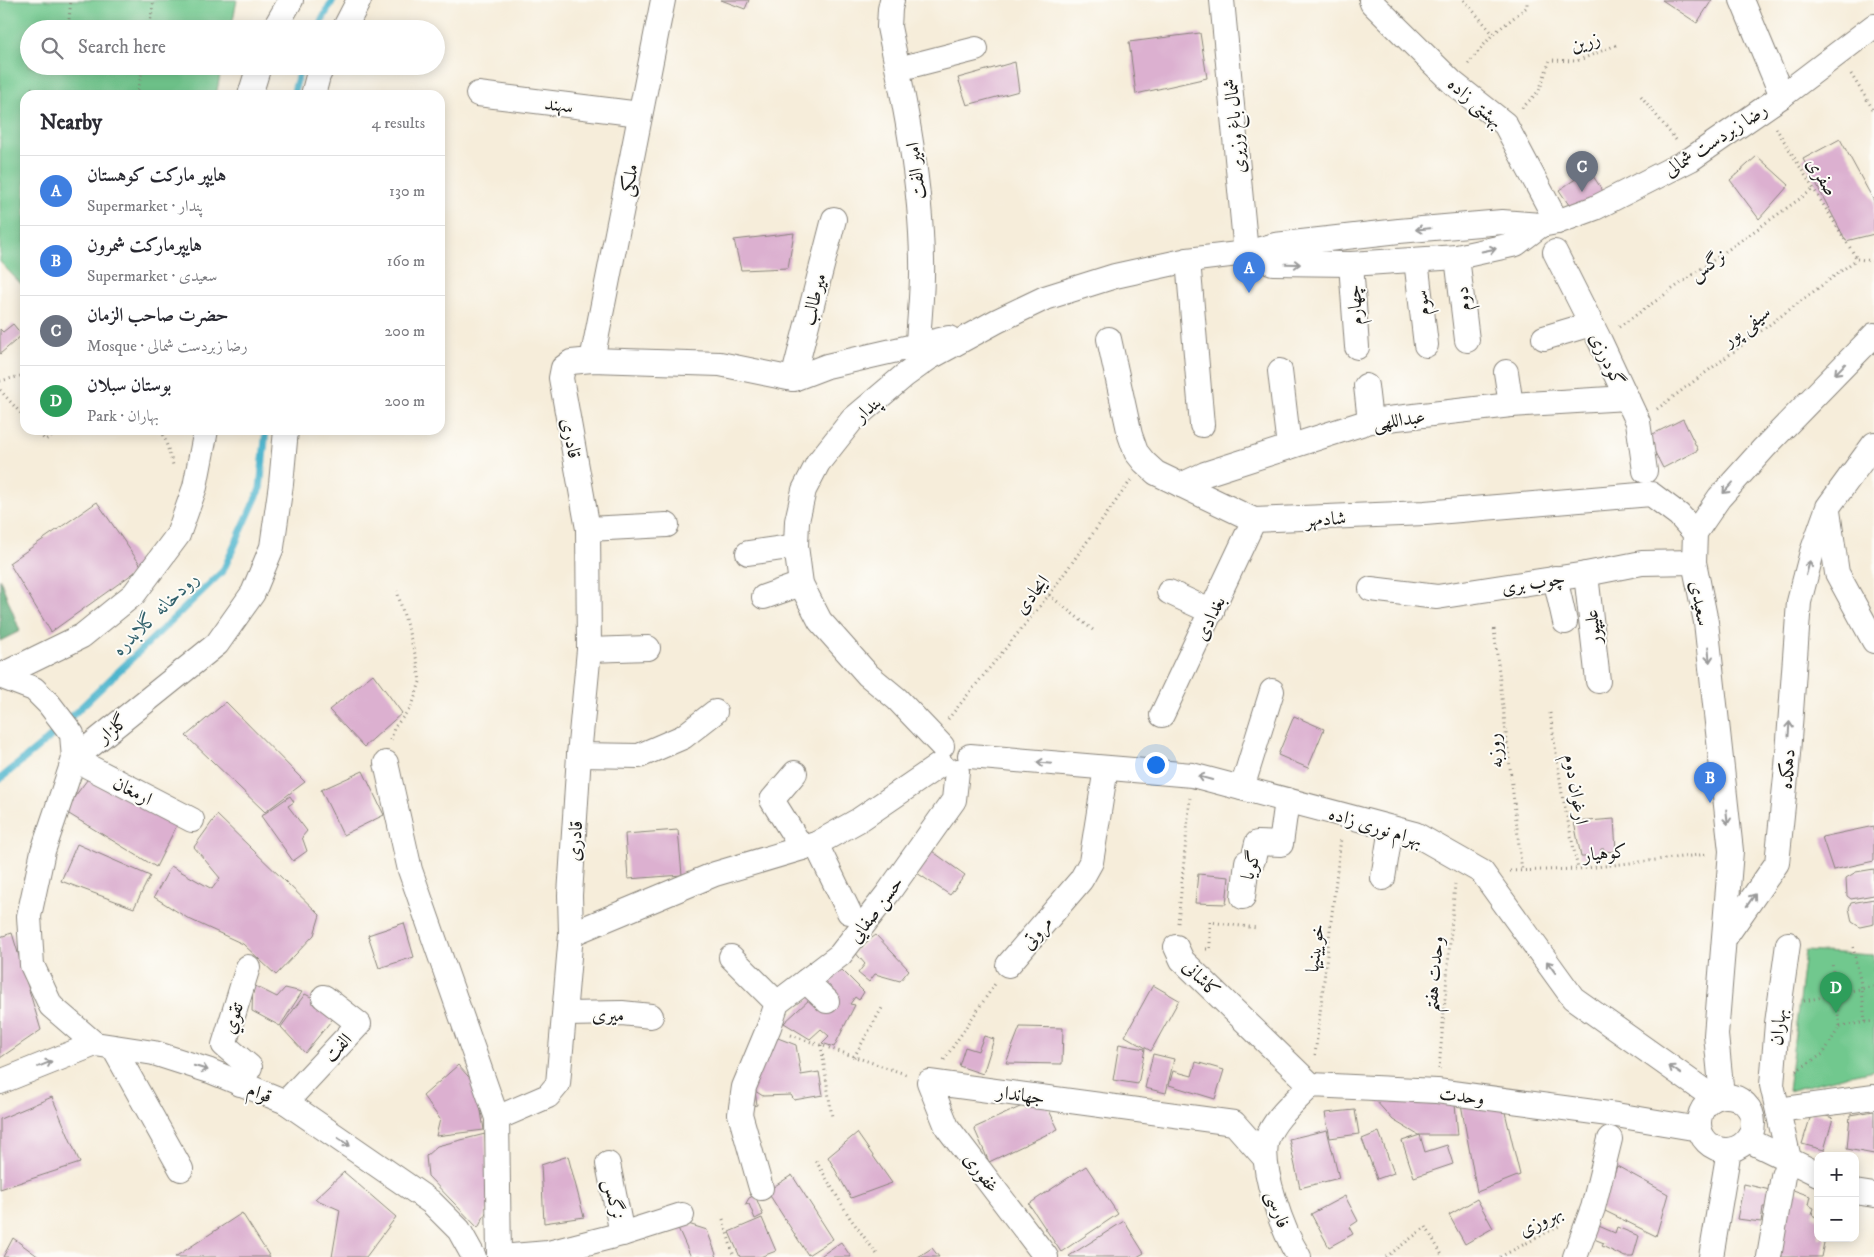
<!DOCTYPE html>
<meta charset="utf-8">
<style>
:root{--surface:#fff;--page:#f7f7f7;--text:#2b2b33;--muted:#7c7c81;--line:#e1e1e2;--accent:#ea580c}
body{margin:0;font-family:"IM FELL DW Pica",Amiri,serif;background:var(--page);color:var(--text)}
.controls{position:absolute;right:15px;bottom:15px;display:grid;overflow:hidden;border-radius:10px;box-shadow:0 2px 12px #0003}
.controls button{width:45px;height:45px;display:grid;place-items:center;padding:0;border:0;border-bottom:1px solid var(--line);background:var(--surface);color:var(--text);font:25px sans-serif}
.you{position:absolute;left:1155px;top:764px;width:18px;height:18px;margin:-12px;border:4px solid #fff;border-radius:50%;background:#1a73e8;box-shadow:0 0 0 8px #1a73e833}
.badge{display:grid;place-items:center;width:32px;height:32px;border-radius:50%;background:var(--accent);color:#fff;font-size:16px;font-weight:700}
.pin{position:absolute;translate:-50% -41px;filter:drop-shadow(0 1px 2px #0008)}
.pin::after{content:'';position:absolute;top:26px;width:18px;height:15px;background:inherit;clip-path:polygon(0 0,100% 0,50% 100%)}
.list{margin:0;padding:0;list-style:none}
h2{display:flex;justify-content:space-between;align-items:center;height:65px;margin:0;padding:0 20px;font-size:21px}
h2 small{font-size:16px;font-weight:400;color:var(--muted)}
.list li{display:grid;grid-template-columns:32px 1fr auto;gap:15px;align-items:center;box-sizing:border-box;height:70px;padding:0 20px;border-top:1px solid var(--line)}
.list b{display:block;font-size:19px;white-space:nowrap}
.list p{margin:0;font-size:16px;white-space:nowrap;color:var(--muted)}
.list em{font-size:16px;font-style:normal;color:var(--muted)}
.icon{flex:none;width:28px;height:28px;fill:none;stroke:currentColor;stroke-width:2;stroke-linecap:round;stroke-linejoin:round}
.map{position:relative;flex:none;width:1874px;height:1257px;overflow:hidden}
.search{position:absolute;background:var(--surface);box-shadow:0 2px 12px #0003;left:20px;top:20px;width:425px;height:55px;display:flex;align-items:center;gap:12px;box-sizing:border-box;padding:0 18px;border-radius:28px;color:var(--muted);font-size:19px}
.panel{position:absolute;background:var(--surface);box-shadow:0 2px 12px #0003;left:20px;top:90px;width:425px;height:345px;border-radius:15px}
.map>svg:first-child{display:block}
.green{fill:#71c88e;stroke:#467255}
.forest{fill:#5cac79;stroke:#3c644a}
.lines{fill:none;stroke-linecap:round;stroke-linejoin:round}
.stream{stroke:#4eb5cd;stroke-width:7}
.building{fill:#dcb0d0}
.minor-casing{stroke:#89847b;stroke-width:26}
.path{stroke:#89847b;stroke-width:3;stroke-dasharray:1 4;stroke-linecap:butt}
.minor{stroke:#fff;stroke-width:24}
.oneway{stroke:#999}
.labels{text-anchor:middle;stroke-width:4;stroke-linejoin:round;paint-order:stroke}
.street-label{font-size:19px;fill:#1c1c1c;stroke:#fdfcf7}
.water-label{font-size:20px;font-style:italic;fill:#32616c;stroke:#fdfcf7}
</style>
<div class="map">
<svg width="1874" height="1257" viewBox="0 0 1874 1257">
<rect width="100%" height="100%" fill="#fdfcf7"/>
<filter id="ink" filterUnits="userSpaceOnUse"><feTurbulence type="fractalNoise" baseFrequency=".02" numOctaves="2"/><feDisplacementMap in="SourceGraphic" scale="10" xChannelSelector="R" yChannelSelector="G"/><feConvolveMatrix kernelMatrix="1 2 1 2 8 2 1 2 1" color-interpolation-filters="sRGB"/></filter>
<filter id="wash" filterUnits="userSpaceOnUse"><feTurbulence type="fractalNoise" baseFrequency=".0096" numOctaves="4" result="noise"/><feDisplacementMap in="SourceGraphic" scale="20" xChannelSelector="R" yChannelSelector="G"/><feGaussianBlur stdDeviation="1.12" result="paint"/><feColorMatrix in="noise" values="0 0 0 0 0 0 0 0 0 0 0 0 0 0 0 0 0 1.4 0 .05"/><feComposite in="paint" operator="in"/></filter>
<g filter="url(#wash)">
<rect width="100%" height="100%" fill="#f6edda"/>
<g class="green">
<polygon points="0,0 237,0 231,29 29,29 29,66 222,66 216,95 25,95 25,288 0,262"/>
<polygon points="1805,951 1874,955 1874,1070 1845,1076 1788,1091"/>
</g>
<polygon class="forest" points="0,579 20,631 0,641"/>
<g class="lines">
<g class="stream">
<polyline points="317,29 333,0"/>
<polyline points="293,95 301,66"/>
<polyline points="0,779 47,740 223,571 260,489 266,430"/>
</g>
</g>
<g id="blocks">
<g class="building">
<polygon points="721,0 749,0 745,9"/>
<polygon points="1662,0 1712,0 1697,23"/>
<polygon points="1200,33 1207,78 1136,94 1129,42"/>
<polygon points="1015,62 1019,91 967,105 958,78"/>
<polygon points="1840,139 1874,201 1874,234 1846,241 1803,159"/>
<polygon points="1757,156 1789,185 1759,219 1730,180"/>
<polygon points="1589,170 1605,194 1575,214 1559,190"/>
<polygon points="794,233 788,268 741,270 734,240"/>
<polygon points="13,324 22,335 0,354 0,329 3,332"/>
<polygon points="1683,419 1698,450 1663,468 1647,437"/>
<polygon points="97,502 142,567 51,632 9,563"/>
<polygon points="373,674 402,713 364,747 329,710"/>
<polygon points="226,702 305,782 265,812 186,736"/>
<polygon points="1294,716 1324,729 1308,768 1278,755"/>
<polygon points="363,771 384,815 343,835 321,790"/>
<polygon points="90,776 179,821 156,867 64,811"/>
<polygon points="290,796 294,802 288,806 307,831 302,837 307,851 293,861 261,816"/>
<polygon points="217,815 320,915 314,935 276,975 243,944 189,919 154,897 171,866 212,889 220,878 194,847"/>
<polygon points="1614,819 1616,851 1604,852 1604,849 1601,849 1601,857 1581,857 1574,822"/>
<polygon points="1874,826 1874,861 1833,870 1822,837"/>
<polygon points="678,830 682,875 628,879 625,834"/>
<polygon points="77,844 150,876 134,908 61,881"/>
<polygon points="932,851 965,875 950,895 917,873"/>
<polygon points="1874,869 1874,895 1851,899 1847,896 1846,878 1856,872"/>
<polygon points="1198,874 1229,877 1226,904 1195,903"/>
<polygon points="1874,899 1874,924 1860,927 1852,922 1849,908 1851,903"/>
<polygon points="404,923 414,957 379,968 368,935"/>
<polygon points="12,933 41,1030 0,1058 0,937"/>
<polygon points="876,935 909,970 900,981 875,974 869,982 858,973 865,964 854,951"/>
<polygon points="836,964 864,992 859,1000 855,997 850,1004 855,1005 834,1047 822,1043 829,1036 821,1029 810,1039 784,1023 810,999 812,980"/>
<polygon points="253,985 277,997 285,988 302,992 280,1026 252,1011"/>
<polygon points="1153,985 1179,1000 1151,1051 1125,1036"/>
<polygon points="305,994 339,1011 305,1053 281,1027"/>
<polygon points="1020,1027 1063,1028 1062,1064 1006,1063"/>
<polygon points="770,1035 796,1045 801,1075 819,1072 823,1095 794,1100 791,1095 763,1096 755,1091 757,1105 745,1107"/>
<polygon points="984,1036 994,1039 983,1074 959,1066 965,1047 978,1051"/>
<polygon points="1119,1044 1145,1049 1138,1084 1113,1080"/>
<polygon points="1153,1054 1174,1059 1166,1093 1145,1088"/>
<polygon points="1196,1062 1224,1070 1215,1099 1169,1085 1173,1071 1192,1076"/>
<polygon points="458,1065 477,1086 484,1130 436,1136 440,1119 423,1096"/>
<polygon points="52,1097 80,1163 0,1189 0,1119"/>
<polygon points="1044,1100 1058,1129 989,1162 974,1128 1031,1102"/>
<polygon points="1375,1100 1455,1104 1458,1135 1418,1135 1393,1120"/>
<polygon points="1461,1104 1504,1108 1520,1175 1477,1192"/>
<polygon points="1355,1110 1359,1134 1330,1138 1325,1113"/>
<polygon points="1874,1111 1874,1154 1847,1149 1850,1115"/>
<polygon points="1812,1112 1833,1118 1824,1150 1802,1144"/>
<polygon points="1327,1130 1339,1178 1300,1188 1289,1139"/>
<polygon points="1379,1132 1394,1173 1377,1179 1362,1139"/>
<polygon points="857,1133 892,1183 851,1198 828,1157"/>
<polygon points="485,1134 489,1207 478,1228 428,1176 426,1156 437,1146"/>
<polygon points="1420,1135 1425,1152 1447,1145 1453,1164 1414,1177 1402,1141"/>
<polygon points="568,1156 584,1217 544,1223 541,1165"/>
<polygon points="1086,1166 1118,1214 1061,1252 1029,1204"/>
<polygon points="1617,1166 1668,1194 1656,1236 1601,1209"/>
<polygon points="344,1172 396,1217 366,1257 332,1257 340,1210 315,1199"/>
<polygon points="792,1175 833,1239 808,1255 767,1191"/>
<polygon points="1744,1184 1770,1190 1769,1207 1763,1207 1761,1222 1737,1219"/>
<polygon points="1785,1187 1810,1196 1808,1205 1814,1208 1812,1215 1818,1218 1818,1238 1825,1238 1821,1257 1771,1257"/>
<polygon points="755,1195 763,1215 755,1219 749,1204 745,1205 749,1198"/>
<polygon points="1345,1196 1358,1221 1349,1227 1353,1234 1329,1247 1311,1214"/>
<polygon points="1477,1199 1493,1228 1465,1244 1449,1215"/>
<polygon points="242,1213 270,1257 175,1257"/>
<polygon points="762,1218 776,1251 760,1257 740,1257 729,1232"/>
<polygon points="1124,1221 1144,1253 1137,1257 1070,1257 1069,1256"/>
<polygon points="682,1222 707,1230 717,1257 691,1257 678,1228"/>
<polygon points="1594,1224 1615,1233 1617,1227 1639,1236 1633,1257 1625,1257 1602,1246 1604,1243 1589,1237"/>
<polygon points="13,1238 39,1257 3,1257"/>
<polygon points="841,1242 851,1257 819,1257"/>
<polygon points="932,1248 939,1257 918,1257"/>
</g>
</g>
</g>
<g filter="url(#ink)">
<use href="#blocks" fill-opacity="0" stroke="#89847b" stroke-width="1"/>
<g class="lines">
<defs>
<g id="minor">
<path d="M892,0L890,9L889,27C905,104 921,182 922,261C923,289 919,317 918,345"/>
<polyline points="1222,0 1246,253"/>
<polyline points="1371,0 1372,3 1453,83 1505,124 1557,222"/>
<polyline points="1742,0 1782,96"/>
<polyline points="274,29 291,0"/>
<polyline points="344,29 359,0"/>
<polyline points="898,69 976,49"/>
<polyline points="478,94 640,114"/>
<polyline points="250,95 259,66"/>
<polyline points="313,95 318,76 323,66"/>
<polyline points="1555,252 1600,341 1638,422 1645,471"/>
<polyline points="1246,253 1273,263 1351,264 1457,257 1516,244 1541,225"/>
<polyline points="1457,257 1467,340"/>
<polyline points="1188,260 1202,425"/>
<polyline points="1416,260 1426,345"/>
<polyline points="1351,264 1357,347"/>
<polyline points="1544,338 1591,324"/>
<polyline points="1109,339 1130,435 1136,452 1144,462 1156,473 1254,520 1425,513 1651,494 1679,515 1695,533"/>
<polyline points="592,360 663,0"/>
<polyline points="1280,371 1289,447"/>
<polyline points="1506,372 1511,405"/>
<polyline points="793,379 834,219"/>
<polyline points="1366,386 1370,421"/>
<polyline points="1181,485 1205,474 1370,421 1511,405 1627,398"/>
<polyline points="1828,511 1837,573 1874,641"/>
<polyline points="588,529 667,525"/>
<polyline points="748,553 796,546"/>
<polyline points="1586,574 1598,681"/>
<polyline points="1555,578 1565,622"/>
<polyline points="1371,589 1437,597 1586,574 1642,563 1694,562"/>
<polyline points="1169,592 1212,612"/>
<polyline points="764,597 801,584"/>
<polyline points="589,650 648,648"/>
<polyline points="0,676 82,636 134,594 178,535 195,487 206,430"/>
<polyline points="0,676 34,689 49,704 72,734 74,759"/>
<polyline points="1162,715 1254,520"/>
<polyline points="942,746 897,699 868,675 820,621 801,584 796,546 797,521 804,490 818,463 852,420 904,376 929,358 997,321 1045,298 1115,276 1188,260 1246,253 1275,245 1399,231 1502,222 1541,225 1557,222 1595,208 1691,159 1782,96 1874,26"/>
<polyline points="579,755 639,756 683,737 715,712"/>
<polyline points="970,756 1192,775 1415,834 1482,872 1573,998 1714,1098"/>
<polyline points="74,759 192,820"/>
<polyline points="386,763 410,870 497,1118 499,1257"/>
<polyline points="795,773 772,800 802,848"/>
<polyline points="1242,788 1272,691"/>
<polyline points="816,844 849,912"/>
<polyline points="1383,878 1391,828"/>
<polyline points="1243,897 1247,862 1253,860 1257,843 1281,844 1287,800"/>
<polyline points="571,934 715,874 816,844 859,820 941,764"/>
<polyline points="1724,939 1777,863 1787,767 1799,602 1812,552 1828,507 1874,444"/>
<polyline points="1176,947 1182,960 1311,1085"/>
<polyline points="731,957 777,1003"/>
<polyline points="1008,965 1081,880 1091,862 1106,768"/>
<polyline points="806,981 827,1001"/>
<polyline points="565,1014 622,1013 651,1016"/>
<polyline points="95,1044 51,1006 32,965 29,916 43,851 74,759 217,644 253,593 272,547 281,484 286,430"/>
<polyline points="113,1047 181,1169"/>
<polyline points="0,1082 95,1044 154,1053 210,1071 286,1102 431,1202 459,1230 474,1257"/>
<polyline points="240,1084 250,1067 224,1045 248,967"/>
<circle cx="1726" cy="1123" r="27"/>
<polyline points="1722,1096 1716,1035 1731,851 1706,622 1694,562 1695,533 1719,498 1764,448 1874,335"/>
<polyline points="286,1102 359,1024 324,997"/>
<polyline points="1778,1110 1874,1097"/>
<polyline points="497,1118 548,1096 558,1084 571,934 570,895 579,755 589,650 588,529 561,378 563,368 571,362 592,360 720,364 793,379 827,366 949,338"/>
<polyline points="1748,1140 1818,1174"/>
<polyline points="608,1164 622,1234"/>
<polyline points="761,1188 740,1114 744,1087 769,1027 777,1003 840,955 888,893 954,800 957,771"/>
<polyline points="1855,1192 1874,1195"/>
<polyline points="499,1257 548,1253 622,1234 682,1215"/>
<polyline points="1046,1257 947,1127 929,1082 1234,1123 1265,1158"/>
<path d="M1299,1257C1283,1232 1259,1167 1267,1139C1274,1118 1296,1101 1311,1085L1437,1091L1616,1115L1699,1129"/>
<polyline points="1575,1257 1593,1208 1610,1139"/>
<polyline points="1711,1257 1729,1150"/>
<polyline points="1769,1257 1783,1176 1789,1159 1772,1085 1777,1023 1788,944"/>
</g>
</defs>
<use href="#minor" class="minor-casing"/>
<g class="path">
<polyline points="1464,0 1493,34"/>
<polyline points="68,29 71,0"/>
<polyline points="149,29 154,0"/>
<polyline points="1468,64 1493,34 1527,7 1527,0"/>
<polyline points="1851,74 1874,111"/>
<polyline points="31,88 46,95"/>
<polyline points="137,95 143,66"/>
<polyline points="1641,96 1676,140"/>
<polyline points="1522,108 1539,91 1550,60 1577,61 1619,44"/>
<polyline points="1776,128 1857,259"/>
<polyline points="1619,327 1815,188"/>
<polyline points="0,381 25,375"/>
<polyline points="0,390 25,418"/>
<polyline points="1657,409 1857,259 1874,261"/>
<polyline points="36,430 45,440 64,430"/>
<polyline points="162,430 174,468"/>
<polyline points="1049,595 1093,630"/>
<polyline points="1494,629 1522,871"/>
<polyline points="1550,713 1562,793 1578,869"/>
<polyline points="948,719 1049,595 1131,480"/>
<polyline points="391,740 394,728 412,706 420,682 417,661 397,591"/>
<polyline points="1510,871 1578,869 1708,854"/>
<polyline points="1178,923 1190,798"/>
<polyline points="1853,947 1862,989 1865,1022"/>
<polyline points="1206,949 1210,949 1210,922 1257,928"/>
<polyline points="1804,1001 1874,986"/>
<polyline points="1840,1026 1874,1021"/>
<polyline points="791,1035 908,1075"/>
<polyline points="821,1045 832,1117"/>
<polyline points="1315,1055 1341,838"/>
<polyline points="854,1057 882,1008"/>
<polyline points="944,1060 995,984"/>
<polyline points="1439,1069 1455,884"/>
<polyline points="1796,1071 1823,1054 1840,1026 1835,995 1832,962"/>
<polyline points="816,1161 850,1218 879,1257"/>
<polyline points="723,1219 734,1257"/>
<polyline points="1386,1257 1426,1227 1443,1257"/>
<polyline points="1500,1257 1561,1225"/>
</g>
<use href="#minor" class="minor"/>
</g>
<defs><path id="oneway-shaft" d="M-6 0H5M1.5-3L5.5 0L1.5 3" fill="none" stroke-width="1.6" stroke-linecap="round" stroke-linejoin="round" transform="scale(1.25)"/></defs>
<g class="oneway">
<use href="#oneway-shaft" transform="translate(1423 229) rotate(175)"/>
<use href="#oneway-shaft" transform="translate(1489 250) rotate(-12)"/>
<use href="#oneway-shaft" transform="translate(1293 264) rotate(1)"/>
<use href="#oneway-shaft" transform="translate(1840 369) rotate(134)"/>
<use href="#oneway-shaft" transform="translate(1728 488) rotate(132)"/>
<use href="#oneway-shaft" transform="translate(1808 568) rotate(-75)"/>
<use href="#oneway-shaft" transform="translate(1709 655) rotate(84)"/>
<use href="#oneway-shaft" transform="translate(1789 729) rotate(-86)"/>
<use href="#oneway-shaft" transform="translate(1044 763) rotate(-175)"/>
<use href="#oneway-shaft" transform="translate(1205 778) rotate(-165)"/>
<use href="#oneway-shaft" transform="translate(1727 817) rotate(84)"/>
<use href="#oneway-shaft" transform="translate(1751 900) rotate(-55)"/>
<use href="#oneway-shaft" transform="translate(1551 967) rotate(-126)"/>
<use href="#oneway-shaft" transform="translate(45 1064) rotate(-22)"/>
<use href="#oneway-shaft" transform="translate(201 1068) rotate(17)"/>
<use href="#oneway-shaft" transform="translate(1675 1070) rotate(-145)"/>
<use href="#oneway-shaft" transform="translate(344 1142) rotate(34)"/>
</g>
</g>
<g class="labels">
<g class="street-label">
<text transform="translate(1585 41) rotate(-17)" y="7">زرین</text>
<text transform="translate(1476 102) rotate(41)" y="7">بهشتی زاده</text>
<text transform="translate(559 104) rotate(7)" y="7">سهند</text>
<text transform="translate(1234 126) rotate(-95)" y="7">شمال باغ وزیری</text>
<text transform="translate(1715 139) rotate(-33)" y="7">رضا زبردست شمالی</text>
<text transform="translate(915 171) rotate(-97)" y="7">امیر الفت</text>
<text transform="translate(1823 176) rotate(58)" y="7">صفری</text>
<text transform="translate(628 180) rotate(-79)" y="7">ملکی</text>
<text transform="translate(1707 264) rotate(-35)" y="7">نرگس</text>
<text transform="translate(813 299) rotate(-76)" y="7">میرطالب</text>
<text transform="translate(1462 299) rotate(-97)" y="7">دوم</text>
<text transform="translate(1421 303) rotate(-97)" y="7">سوم</text>
<text transform="translate(1354 305) rotate(-94)" y="7">چهارم</text>
<text transform="translate(1746 325) rotate(-37)" y="7">سیفی پور</text>
<text transform="translate(1608 359) rotate(64)" y="7">گودرزی</text>
<text transform="translate(867 408) rotate(-42)" y="7">پندار</text>
<text transform="translate(1399 419) rotate(-8)" y="7">عبداللهی</text>
<text transform="translate(572 438) rotate(80)" y="7">قادری</text>
<text transform="translate(1326 518) rotate(-3)" y="7">شادمهر</text>
<text transform="translate(1533 582) rotate(-9)" y="7">چوب بری</text>
<text transform="translate(1031 594) rotate(-52)" y="7">ایجادی</text>
<text transform="translate(1701 603) rotate(80)" y="7">سعیدی</text>
<text transform="translate(1209 618) rotate(-64)" y="7">بغدادی</text>
<text transform="translate(1592 627) rotate(-97)" y="7">علیپور</text>
<text transform="translate(112 728) rotate(-39)" y="7">گلزار</text>
<text transform="translate(1494 751) rotate(-96)" y="7">روزبه</text>
<text transform="translate(1786 769) rotate(-85)" y="7">دهکده</text>
<text transform="translate(1577 789) rotate(80)" y="7">ارغوان دوم</text>
<text transform="translate(133 790) rotate(27)" y="7">ارمغان</text>
<text transform="translate(1376 826) rotate(17)" y="7">بهرام نوری زاده</text>
<text transform="translate(574 841) rotate(-86)" y="7">قادری</text>
<text transform="translate(1605 852) rotate(-6)" y="7">کوهیار</text>
<text transform="translate(1250 865) rotate(-74)" y="7">گویا</text>
<text transform="translate(875 909) rotate(-53)" y="7">حسن صفایی</text>
<text transform="translate(1036 932) rotate(-50)" y="7">مروتی</text>
<text transform="translate(1314 948) rotate(-83)" y="7">خویینیها</text>
<text transform="translate(1433 974) rotate(-85)" y="7">وحدت هفتم</text>
<text transform="translate(1202 978) rotate(46)" y="7">کاشانی</text>
<text transform="translate(608 1014) rotate(1)" y="7">میری</text>
<text transform="translate(232 1018) rotate(-73)" y="7">تقوي</text>
<text transform="translate(1777 1027) rotate(-84)" y="7">بهاران</text>
<text transform="translate(337 1047) rotate(-47)" y="7">الفت</text>
<text transform="translate(260 1092) rotate(21)" y="7">قوام</text>
<text transform="translate(1021 1094) rotate(8)" y="7">جهاندار</text>
<text transform="translate(1462 1095) rotate(7)" y="7">وحدت</text>
<text transform="translate(982 1172) rotate(52)" y="7">غفوری</text>
<text transform="translate(615 1199) rotate(78)" y="7">نرگس</text>
<text transform="translate(1279 1209) rotate(72)" y="7">فارسی</text>
<text transform="translate(1540 1220) rotate(-28)" y="7">بهروزی</text>
</g>
<g class="water-label">
<text transform="translate(155 613) rotate(-44)" y="7">رودخانه گلابدره</text>
</g>
</g>
</svg>
<div class="controls">
<button>+</button>
<button>−</button>
</div>
<div class="you"></div>
<div class="pin badge" style="left:1249px;top:293px;background:#3f7fe0">A</div>
<div class="pin badge" style="left:1710px;top:803px;background:#3f7fe0">B</div>
<div class="pin badge" style="left:1582px;top:192px;background:#6b7280">C</div>
<div class="pin badge" style="left:1836px;top:1013px;background:#2e9e5b">D</div>
<div class="search"><svg class="icon" aria-label="search" viewBox="0 0 24 24"><circle cx="10" cy="10" r="6"/><path d="M15 15l6 6"/></svg>Search here</div>
<section class="panel">
<h2>Nearby<small>4 results</small></h2>
<ul class="list">
<li><span class="badge" style="background:#3f7fe0">A</span><div><b>هایپر مارکت کوهستان</b><p>Supermarket · پندار</p></div><em>130 m</em></li>
<li><span class="badge" style="background:#3f7fe0">B</span><div><b>هایپرمارکت شمرون</b><p>Supermarket · سعیدی</p></div><em>160 m</em></li>
<li><span class="badge" style="background:#6b7280">C</span><div><b>حضرت صاحب الزمان</b><p>Mosque · رضا زبردست شمالی</p></div><em>200 m</em></li>
<li><span class="badge" style="background:#2e9e5b">D</span><div><b>بوستان سبلان</b><p>Park · بهاران</p></div><em>200 m</em></li>
</ul>
</section>
</div>
